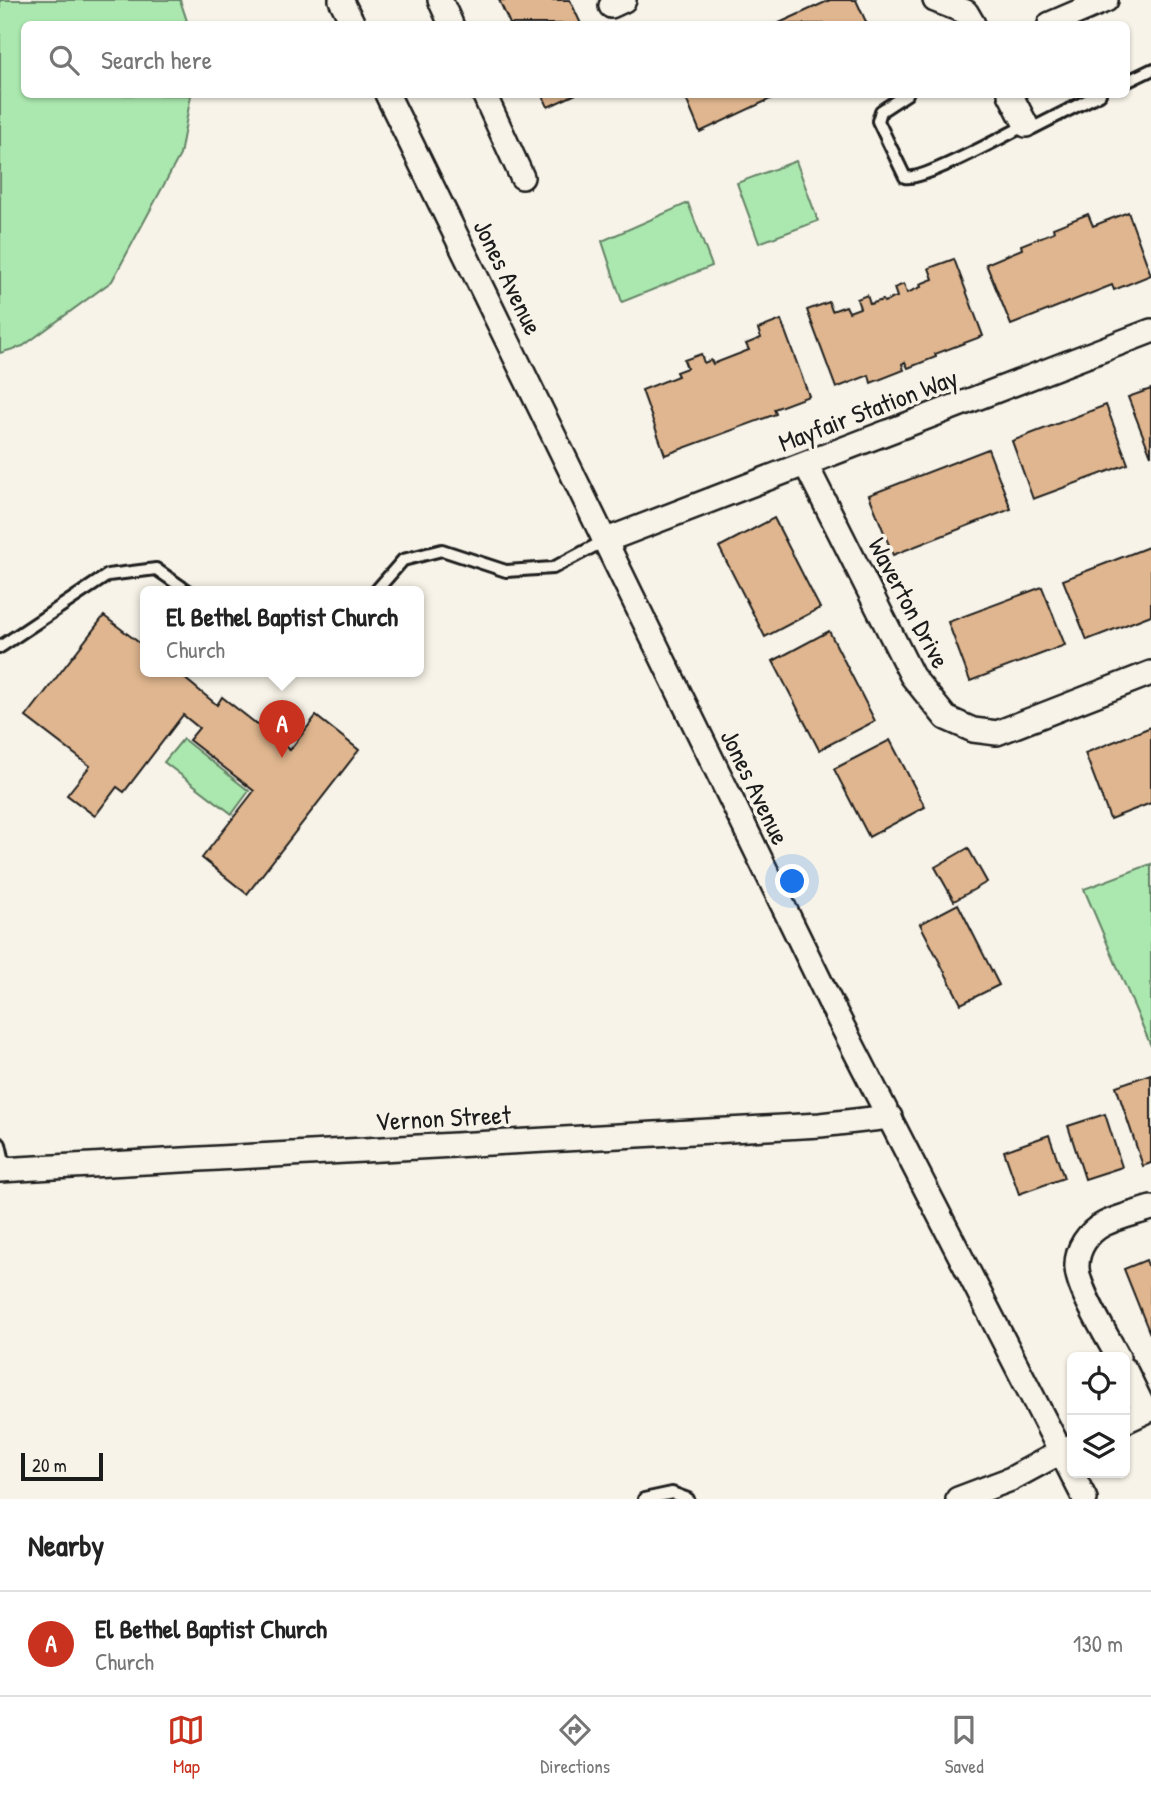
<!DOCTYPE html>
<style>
:root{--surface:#fff;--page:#f2f2f2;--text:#222;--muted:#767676;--line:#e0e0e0;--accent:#c8321e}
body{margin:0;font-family:"Patrick Hand",sans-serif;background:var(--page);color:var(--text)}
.controls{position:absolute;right:21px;bottom:21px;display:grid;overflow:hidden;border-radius:10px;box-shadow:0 2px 5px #0004}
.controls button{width:63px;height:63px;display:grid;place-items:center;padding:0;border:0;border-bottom:2px solid var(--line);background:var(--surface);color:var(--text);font:35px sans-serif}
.scale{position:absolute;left:21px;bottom:18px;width:82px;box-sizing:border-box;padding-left:7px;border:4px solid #1c1c1c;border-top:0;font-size:19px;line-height:24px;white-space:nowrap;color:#1c1c1c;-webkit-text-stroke:5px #f7f3e8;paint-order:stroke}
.you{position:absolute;left:793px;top:882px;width:24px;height:24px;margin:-18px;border:5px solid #fff;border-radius:50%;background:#1a73e8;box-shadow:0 0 0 10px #1a73e833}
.badge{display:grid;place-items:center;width:46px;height:46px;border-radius:50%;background:var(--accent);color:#fff;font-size:23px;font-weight:700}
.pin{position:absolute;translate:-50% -58px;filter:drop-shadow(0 2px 4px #0008)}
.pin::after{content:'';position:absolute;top:37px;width:24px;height:21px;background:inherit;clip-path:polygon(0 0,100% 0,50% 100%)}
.popup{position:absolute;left:140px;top:586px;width:284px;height:91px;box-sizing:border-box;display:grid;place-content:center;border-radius:10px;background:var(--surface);filter:drop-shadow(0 2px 5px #0005);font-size:23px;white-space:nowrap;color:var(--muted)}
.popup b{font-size:26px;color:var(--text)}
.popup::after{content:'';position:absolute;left:50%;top:100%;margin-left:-14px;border:14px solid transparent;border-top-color:var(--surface)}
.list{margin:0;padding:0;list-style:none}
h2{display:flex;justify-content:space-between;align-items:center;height:91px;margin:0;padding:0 28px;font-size:30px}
h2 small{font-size:23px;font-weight:400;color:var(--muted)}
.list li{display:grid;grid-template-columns:46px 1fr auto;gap:21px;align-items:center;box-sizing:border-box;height:105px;padding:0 28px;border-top:2px solid var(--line)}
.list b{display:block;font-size:26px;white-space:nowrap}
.list p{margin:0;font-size:23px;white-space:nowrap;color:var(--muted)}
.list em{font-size:23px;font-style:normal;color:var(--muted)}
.icon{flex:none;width:38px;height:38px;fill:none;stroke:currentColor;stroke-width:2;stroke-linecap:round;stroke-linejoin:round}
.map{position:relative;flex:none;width:1151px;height:1499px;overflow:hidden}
.search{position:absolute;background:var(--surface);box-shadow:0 2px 5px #0004;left:21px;right:21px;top:21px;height:77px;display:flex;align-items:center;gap:18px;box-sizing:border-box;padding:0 24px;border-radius:10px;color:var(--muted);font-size:26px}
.sheet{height:196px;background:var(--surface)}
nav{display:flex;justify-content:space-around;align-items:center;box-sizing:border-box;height:98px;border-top:2px solid var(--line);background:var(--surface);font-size:19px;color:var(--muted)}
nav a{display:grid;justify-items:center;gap:4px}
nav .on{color:var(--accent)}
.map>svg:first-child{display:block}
.green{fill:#abe8af;stroke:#648266;stroke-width:2}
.building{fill:#dfb68f;stroke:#1c1c1c;stroke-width:2}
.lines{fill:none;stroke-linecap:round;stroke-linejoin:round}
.service-casing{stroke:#1c1c1c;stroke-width:16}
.minor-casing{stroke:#1c1c1c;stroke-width:28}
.service{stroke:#f7f3e8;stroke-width:10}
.minor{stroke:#f7f3e8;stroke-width:23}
.labels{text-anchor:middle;stroke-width:7;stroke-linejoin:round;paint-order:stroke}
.street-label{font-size:26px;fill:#1c1c1c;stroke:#f7f3e8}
</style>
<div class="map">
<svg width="1151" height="1499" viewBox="0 0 1151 1499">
<rect width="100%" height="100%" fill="#f7f3e8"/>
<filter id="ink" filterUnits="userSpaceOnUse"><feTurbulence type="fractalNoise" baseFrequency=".0143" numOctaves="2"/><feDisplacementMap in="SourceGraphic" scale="14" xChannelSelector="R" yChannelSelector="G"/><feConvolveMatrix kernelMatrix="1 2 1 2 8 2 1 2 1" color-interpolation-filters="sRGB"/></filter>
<g filter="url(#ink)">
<g class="green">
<polygon points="0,0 180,0 188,24 24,24 24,94 191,95 180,155 112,281 23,346 0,353"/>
<polygon points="796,161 818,221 759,243 737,183"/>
<polygon points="688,203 712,266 622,302 602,241"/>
<polygon points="183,739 249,791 232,814 164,762"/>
<polygon points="1151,864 1151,1046 1084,889"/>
</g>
<g class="building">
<polygon points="499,0 570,0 581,24 510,24"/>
<polygon points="830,0 856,0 867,24 777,24"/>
<polygon points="542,94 576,94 548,107"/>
<polygon points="684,94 781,94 700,132"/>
<polygon points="1128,212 1151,275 1114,290 1112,285 1011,325 986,264 1022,249 1021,245 1054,232 1053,228 1088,214 1093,226"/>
<polygon points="954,259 983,336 935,354 936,357 908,368 905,362 902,364 904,370 871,383 869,375 836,388 807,310 829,302 832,311 846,306 849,312 860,308 857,299 867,295 870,304 883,300 884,302 897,297 894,288 904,284 907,293 921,287 920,284 933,279 929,268"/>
<polygon points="781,320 809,396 774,409 776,414 665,455 642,390 678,376 676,372 687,368 684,360 701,354 704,363 711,360 713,364 749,350 746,344 761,338 758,329"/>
<polygon points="1151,389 1151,456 1128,397"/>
<polygon points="1106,405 1128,464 1033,499 1012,441"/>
<polygon points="988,449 1011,509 893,555 869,495"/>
<polygon points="774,518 820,608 765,637 719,547"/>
<polygon points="1151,546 1151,615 1087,640 1063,580"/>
<polygon points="1042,587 1065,645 970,681 948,622"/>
<polygon points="104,616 146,648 146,672 177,672 217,705 222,697 290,750 316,716 359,750 247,894 202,858 254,791 189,740 199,728 183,715 124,792 117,787 95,816 67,795 90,766 26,717"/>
<polygon points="829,631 875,721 819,750 773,661"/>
<polygon points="1151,727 1151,803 1110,819 1085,753"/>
<polygon points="890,740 925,807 869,837 834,769"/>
<polygon points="968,848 987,882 954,901 935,867"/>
<polygon points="958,904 999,985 961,1004 920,924"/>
<polygon points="1151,1074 1151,1163 1143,1166 1116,1086"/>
<polygon points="1105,1114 1122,1167 1085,1179 1068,1126"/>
<polygon points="1049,1135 1064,1178 1019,1194 1004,1151"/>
<polygon points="1146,1260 1149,1268 1151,1267 1150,1334 1124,1269"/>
</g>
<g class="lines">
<defs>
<g id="service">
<polyline points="1126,82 1151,70"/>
<path d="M907,94L881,111L878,121L905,177C921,182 1006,135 1026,125L1033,128L1100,94"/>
<polyline points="375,592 403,560 442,550 506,571 553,568 604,541"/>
<polyline points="0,647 108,575 156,569 189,592"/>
<polyline points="0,1144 6,1170"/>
<polyline points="644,1499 672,1493 688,1499"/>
</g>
<g id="minor">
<polyline points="341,0 353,24"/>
<polyline points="440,0 451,24"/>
<polyline points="935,0 966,12 973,24"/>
<polyline points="611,6 624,0"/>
<polyline points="1050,24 1106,0"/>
<polyline points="387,94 832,1006 1085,1499"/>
<polyline points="484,94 522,177"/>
<polyline points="1010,94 1026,125"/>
<polyline points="806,465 912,676 946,718 973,730 997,733 1151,673"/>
<polyline points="604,541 1151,331"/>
<polyline points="0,1170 820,1125 890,1117"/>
<path d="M1118,1357C1107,1336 1078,1290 1077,1268C1076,1249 1088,1232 1104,1224C1118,1217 1136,1213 1151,1208"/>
<polyline points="1125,1370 1145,1411"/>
<polyline points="1125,1421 1151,1409"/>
<polyline points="958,1499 1011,1479 1072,1446"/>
</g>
</defs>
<use href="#service" class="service-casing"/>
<use href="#minor" class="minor-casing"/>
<use href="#service" class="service"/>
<use href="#minor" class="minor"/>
</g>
</g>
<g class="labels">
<g class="street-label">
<text transform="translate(508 277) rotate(64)" y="9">Jones Avenue</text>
<text transform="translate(868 410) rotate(-21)" y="9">Mayfair Station Way</text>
<text transform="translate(909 603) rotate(62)" y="9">Waverton Drive</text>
<text transform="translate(755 787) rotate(64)" y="9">Jones Avenue</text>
<text transform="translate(443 1118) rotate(-3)" y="9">Vernon Street</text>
</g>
</g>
</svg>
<div class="controls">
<button><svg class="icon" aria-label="locate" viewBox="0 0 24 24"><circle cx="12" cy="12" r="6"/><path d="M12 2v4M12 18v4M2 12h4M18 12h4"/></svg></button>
<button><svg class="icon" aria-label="layers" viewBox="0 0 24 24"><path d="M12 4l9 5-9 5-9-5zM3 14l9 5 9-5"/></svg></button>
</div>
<div class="scale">20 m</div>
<div class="you"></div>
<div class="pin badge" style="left:282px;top:758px">A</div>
<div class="popup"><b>El Bethel Baptist Church</b>Church</div>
<div class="search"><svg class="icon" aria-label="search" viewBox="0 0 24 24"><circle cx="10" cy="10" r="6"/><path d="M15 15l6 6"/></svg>Search here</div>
</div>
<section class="sheet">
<h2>Nearby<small></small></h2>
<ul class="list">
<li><span class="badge">A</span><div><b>El Bethel Baptist Church</b><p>Church</p></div><em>130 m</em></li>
</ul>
</section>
<nav>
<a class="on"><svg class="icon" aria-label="map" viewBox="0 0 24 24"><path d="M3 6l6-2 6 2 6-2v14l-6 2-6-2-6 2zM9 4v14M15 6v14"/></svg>Map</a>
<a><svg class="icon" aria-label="directions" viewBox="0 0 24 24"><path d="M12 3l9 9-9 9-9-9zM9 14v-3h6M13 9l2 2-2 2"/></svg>Directions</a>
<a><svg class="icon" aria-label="saved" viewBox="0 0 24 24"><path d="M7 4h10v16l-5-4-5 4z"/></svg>Saved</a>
</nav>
